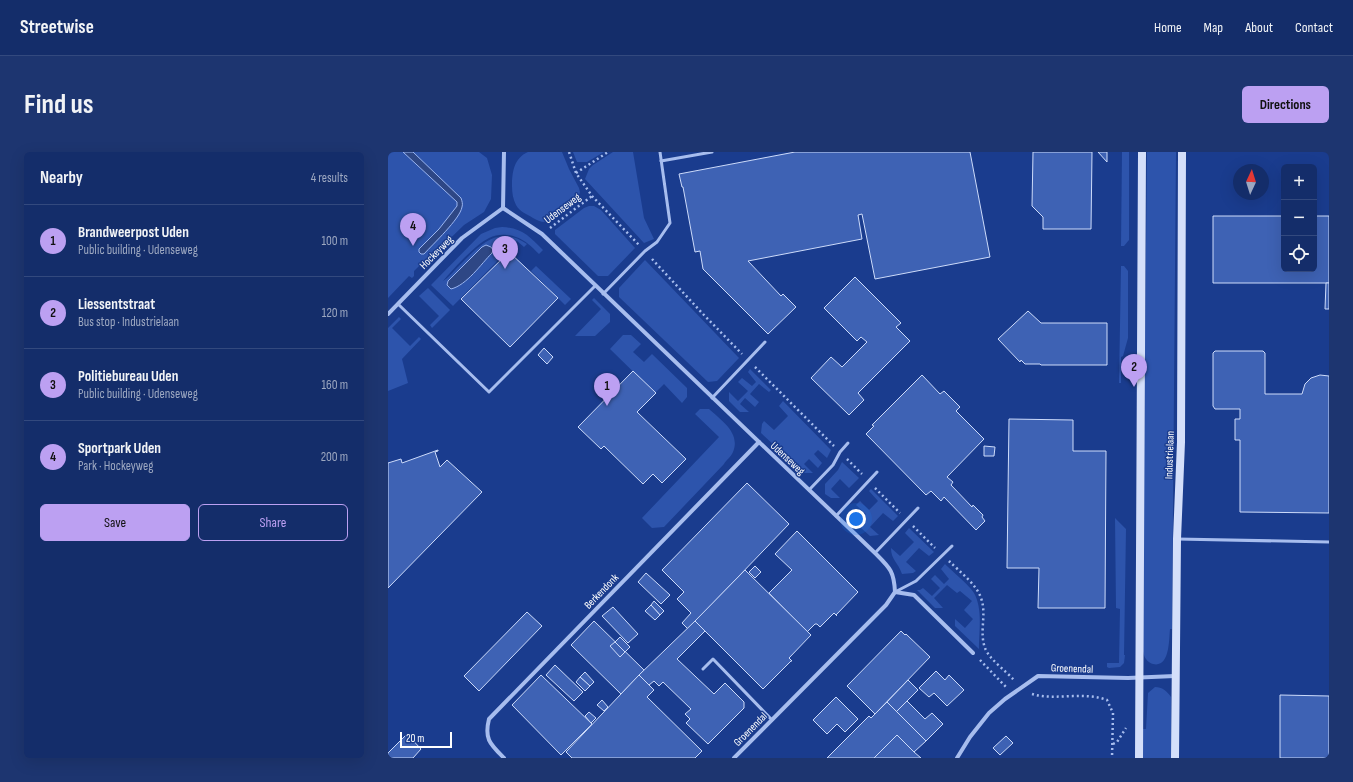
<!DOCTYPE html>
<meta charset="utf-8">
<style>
:root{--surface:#142d6a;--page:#1d3570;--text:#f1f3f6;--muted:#9da8c1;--line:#33497e;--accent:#bca0f2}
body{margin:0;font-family:"Sofia Sans Condensed",sans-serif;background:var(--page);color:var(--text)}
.controls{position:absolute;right:12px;top:12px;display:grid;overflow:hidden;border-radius:6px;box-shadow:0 4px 16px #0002}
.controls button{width:36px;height:36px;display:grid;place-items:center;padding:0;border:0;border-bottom:1px solid var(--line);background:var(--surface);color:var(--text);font:20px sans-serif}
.compass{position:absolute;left:845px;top:12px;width:36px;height:36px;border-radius:50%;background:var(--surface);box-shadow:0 4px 16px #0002;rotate:4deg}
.scale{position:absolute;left:12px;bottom:10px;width:52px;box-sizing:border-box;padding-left:4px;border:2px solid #fff;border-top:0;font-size:11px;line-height:14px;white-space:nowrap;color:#fff;-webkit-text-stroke:3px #1a3c8e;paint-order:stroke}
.you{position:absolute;left:468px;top:367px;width:14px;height:14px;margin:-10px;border:3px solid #fff;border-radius:50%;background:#1a73e8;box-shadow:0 0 0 6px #1a73e833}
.badge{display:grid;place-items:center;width:26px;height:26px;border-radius:50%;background:var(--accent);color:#111;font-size:13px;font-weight:700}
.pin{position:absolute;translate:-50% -33px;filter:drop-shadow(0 1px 2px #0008)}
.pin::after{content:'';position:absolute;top:21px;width:14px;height:12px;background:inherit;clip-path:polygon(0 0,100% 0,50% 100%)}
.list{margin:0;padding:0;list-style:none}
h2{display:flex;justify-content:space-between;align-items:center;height:52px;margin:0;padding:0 16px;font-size:17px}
h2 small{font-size:13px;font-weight:400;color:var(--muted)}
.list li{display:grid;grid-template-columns:26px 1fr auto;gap:12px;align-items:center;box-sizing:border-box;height:72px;padding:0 16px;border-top:1px solid var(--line)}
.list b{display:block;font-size:15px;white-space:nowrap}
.list p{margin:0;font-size:13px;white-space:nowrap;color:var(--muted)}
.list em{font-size:13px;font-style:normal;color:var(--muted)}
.actions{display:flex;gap:8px;padding:12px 16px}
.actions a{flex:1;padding:9px 0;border:1px solid var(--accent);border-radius:6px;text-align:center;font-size:14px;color:var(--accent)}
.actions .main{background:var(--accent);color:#111}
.icon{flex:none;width:22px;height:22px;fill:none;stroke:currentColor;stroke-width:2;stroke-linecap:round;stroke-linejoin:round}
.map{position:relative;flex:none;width:941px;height:606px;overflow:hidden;border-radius:6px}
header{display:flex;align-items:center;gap:24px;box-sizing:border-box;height:56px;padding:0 20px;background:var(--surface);border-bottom:1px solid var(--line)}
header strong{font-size:19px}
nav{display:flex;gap:22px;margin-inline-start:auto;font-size:14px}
.intro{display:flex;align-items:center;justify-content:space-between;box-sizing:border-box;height:96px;padding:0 24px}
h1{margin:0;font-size:28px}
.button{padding:10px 18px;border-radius:6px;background:var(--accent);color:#111;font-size:14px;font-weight:700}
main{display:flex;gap:24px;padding:0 24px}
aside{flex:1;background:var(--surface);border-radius:6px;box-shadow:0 4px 16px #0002}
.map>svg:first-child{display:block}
.green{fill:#2d54ac;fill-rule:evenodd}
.water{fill:#2e4785;stroke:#9ab5f0}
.building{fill:#3e62b4;stroke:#cddbfa}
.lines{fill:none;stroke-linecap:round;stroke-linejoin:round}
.path{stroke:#a7bdee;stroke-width:2.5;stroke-dasharray:2 3;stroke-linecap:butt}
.service{stroke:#a7bdee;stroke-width:3}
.minor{stroke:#a7bdee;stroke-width:4}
.secondary{stroke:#d4dffa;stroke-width:8}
.labels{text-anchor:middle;stroke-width:3;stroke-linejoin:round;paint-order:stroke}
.street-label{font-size:11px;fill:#fff;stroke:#1a3c8e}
</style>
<header>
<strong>Streetwise</strong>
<nav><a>Home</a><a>Map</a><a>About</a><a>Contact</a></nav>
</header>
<div class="intro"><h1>Find us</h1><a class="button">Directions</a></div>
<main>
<aside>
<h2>Nearby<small>4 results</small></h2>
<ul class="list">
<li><span class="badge">1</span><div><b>Brandweerpost Uden</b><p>Public building · Udenseweg</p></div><em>100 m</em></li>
<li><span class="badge">2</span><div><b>Liessentstraat</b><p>Bus stop · Industrielaan</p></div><em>120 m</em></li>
<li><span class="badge">3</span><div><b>Politiebureau Uden</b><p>Public building · Udenseweg</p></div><em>160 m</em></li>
<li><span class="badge">4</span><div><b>Sportpark Uden</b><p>Park · Hockeyweg</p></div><em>200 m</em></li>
</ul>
<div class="actions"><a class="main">Save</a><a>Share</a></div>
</aside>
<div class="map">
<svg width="941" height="606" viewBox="0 0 941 606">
<rect width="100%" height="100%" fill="#1a3c8e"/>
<g class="green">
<polygon points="0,0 91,0 99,6 104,23 103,47 96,60 76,73 41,107 37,108 26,119 26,124 24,126 21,124 0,146"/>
<path d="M140,0H174L181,17L191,36L192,40L190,48L157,70C152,70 149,68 145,66C139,62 132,60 128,53C125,47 124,41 124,34C124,20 126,6 140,0Z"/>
<polygon points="185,0 216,0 199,10 189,10"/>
<polygon points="225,0 245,0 256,66 266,87 256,91 197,27 201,17 205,13"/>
<polygon points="734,0 741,0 741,88 736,94 733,94"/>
<path d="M759,0H788L784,477H782C781,487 782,516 765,512C761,511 757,507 756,503C753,495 754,484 754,475Z"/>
<polygon points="201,54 206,54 213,58 247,96 220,124 210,124 167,82 167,78 196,56"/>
<path d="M114,75C134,76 141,84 155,98L151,102C144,95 137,88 128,85C120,82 109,82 101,86C87,93 65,117 55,129C60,126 64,121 69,116C89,96 109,71 139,92L136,95L129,89L65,154L43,133L93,82L107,76ZM94,95L59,133L60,129Z"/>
<polygon points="257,108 351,206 329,229 320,230 231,145 231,136"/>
<polygon points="148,114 183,147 177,153 143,119"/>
<polygon points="733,114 736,114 740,119 740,186 735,204 733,205 733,231 731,231"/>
<polygon points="40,136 62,158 44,176 42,173 51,164 31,144"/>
<polygon points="206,146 222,162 222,170 207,184 187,184 213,157 204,148"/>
<polygon points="11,165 13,167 4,176 22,194 31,185 33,187 14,207 20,231 0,239 0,176"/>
<polygon points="235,183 243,183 253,192 245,200 256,210 264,202 299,236 299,245 294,251 276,232 267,241 222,197"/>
<polygon points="362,217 383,238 381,240 371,232 362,242 371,250 367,255 357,246 352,252 361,260 352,260 341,249 341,240 350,249 360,239 350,230 354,226 364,234 368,230 360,220"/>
<polygon points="395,249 443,298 439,306 430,298 426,302 434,311 430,316 421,307 416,312 425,321 416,321 373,281 374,272 376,269 386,278 400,264 391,254"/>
<path d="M312,257H321C333,268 353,281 345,300C343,305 338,308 336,312L276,375L264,376L254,366L331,285L307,262Z"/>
<polygon points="454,310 471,326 461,336 452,327 443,337 452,346 443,346 437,342 437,332 450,318"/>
<polygon points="483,337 510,364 505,369 495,361 482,375 491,383 482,384 463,367 464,358 473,367 478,362 468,353 472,349 481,358 490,349 481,339"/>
<polygon points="727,366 738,377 736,503 737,503 736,511 732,515 721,516 719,515 719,511 731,511 732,457 728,456"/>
<path d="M521,376L546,400L541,404L531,396L518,410L528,419L525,421L514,422C510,410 503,408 503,396L512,404L526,390L517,381Z"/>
<path d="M557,412C564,419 582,434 586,441C595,457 591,480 591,497L567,474V467L577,476L585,467L576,458L584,449L572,439L569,441L559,433L546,446L555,456H547L529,438H532L535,436L544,444L552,436L543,427L547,423L556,432L561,427L553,417Z"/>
<path d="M767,535C774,535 779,539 783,545V606H753V577H758L760,541Z"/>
</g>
<g class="water">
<path d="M15,0H25L73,46C74,49 75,52 74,55C72,67 45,92 36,102H33L31,100V97L51,77L69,54V50Z"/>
<path d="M98,93L103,95L105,98L104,101C93,112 79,133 63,137L59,133L60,129L94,95Z"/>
</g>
<g class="building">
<polygon points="407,0 582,0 602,105 487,127 474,62 470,63 474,87 360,109 393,144 395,142 408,155 380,182 315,117 312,99 307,100 295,35 294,35 291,22"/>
<polygon points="645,0 704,0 703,77 655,77 655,65 644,54"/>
<polygon points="710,0 719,0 719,10"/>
<polygon points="825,64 896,64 896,117 926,117 926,64 941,64 941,131 825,131"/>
<polygon points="121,100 170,146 122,195 73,147"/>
<polygon points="467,125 513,171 508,175 522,189 470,241 476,248 461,263 423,226 443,205 454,215 479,190 473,185 469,189 436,156"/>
<polygon points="938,131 941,131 941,157 937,157"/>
<polygon points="640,159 653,171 719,171 719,213 653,213 652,212 637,212 633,208 632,210 610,187"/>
<polygon points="156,196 165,205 159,212 150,203"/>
<polygon points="827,199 875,199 877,201 877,242 914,242 917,232 923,226 932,223 941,224 941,361 852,360 852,288 847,288 847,267 852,267 852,257 827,257 825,254 825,201"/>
<polygon points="245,219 268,241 249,260 298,307 274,331 265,322 255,332 216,294 213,297 190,275"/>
<polygon points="534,223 552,242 556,239 572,255 568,259 596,287 559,325 565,330 563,333 584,355 585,353 595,363 594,365 597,369 588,378 556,345 553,349 543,339 538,343 478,282 486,274 484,273"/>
<polygon points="621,267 685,268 685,299 718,299 717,456 650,456 651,416 619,416"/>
<polygon points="596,294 607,295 606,304 596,304"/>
<polygon points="50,298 50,299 47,300 52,315 59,308 94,340 0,436 0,311 13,307 14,311"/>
<polygon points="359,331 401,372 300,477 294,471 303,461 289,447 296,440 274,418"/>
<polygon points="409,379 470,440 448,463 449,464 446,461 432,475 429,472 427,472 419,480 381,441 404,418 387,402"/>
<polygon points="367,414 373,420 367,426 361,420"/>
<polygon points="357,418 423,483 401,506 404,509 403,509 375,537 307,469"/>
<polygon points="258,421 282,443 273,452 250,430"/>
<polygon points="266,449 276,459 272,463 263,453"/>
<polygon points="263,453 272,463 267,468 257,459"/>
<polygon points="225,455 250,482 240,491 214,464"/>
<polygon points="139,460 154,474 91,539 76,524"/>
<polygon points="206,469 256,518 233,542 183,493"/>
<polygon points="307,469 317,479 289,507 326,542 337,531 356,550 356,556 320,592 298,571 302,567 297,562 303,557 275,530 271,534 266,529 261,533 251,523"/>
<polygon points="513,479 517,483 518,482 542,505 487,562 459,534"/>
<polygon points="232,485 242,495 237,500 227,490"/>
<polygon points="227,490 237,500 232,505 222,494"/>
<polygon points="167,513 195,540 186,549 158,523"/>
<polygon points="548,519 557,528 561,523 576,538 559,554 546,541 541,545 531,536"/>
<polygon points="197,520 206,530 202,534 192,525"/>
<polygon points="153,523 204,572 173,603 124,553"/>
<polygon points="251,523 266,538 259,545 314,599 307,606 184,606 178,600"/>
<polygon points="192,525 202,534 197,539 188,530"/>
<polygon points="520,528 530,538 508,560 499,550"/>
<polygon points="892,543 941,544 941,606 892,606"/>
<polygon points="448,545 470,567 457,580 449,572 439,582 425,568"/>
<polygon points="214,548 220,555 216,559 209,553"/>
<polygon points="519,549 537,567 544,561 555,572 538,589 508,560"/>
<polygon points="499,550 538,589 526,600 509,583 486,606 439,606 481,564 483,566"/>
<polygon points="201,560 208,566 203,571 197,564"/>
<polygon points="19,582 33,597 25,606 0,606 0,601"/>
<polygon points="509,583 526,600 533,606 486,606"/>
<polygon points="618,584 625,591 612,603 605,596"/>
</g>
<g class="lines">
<g class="path">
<polyline points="181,0 188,21 204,44 251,93"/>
<polyline points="188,21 220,0"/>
<polyline points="162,76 204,44"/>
<polyline points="264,107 315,162 354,202"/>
<polyline points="367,215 446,294"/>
<polyline points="459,307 474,322"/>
<polyline points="487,336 512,361"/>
<polyline points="525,374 547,396"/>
<path d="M561,409C571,419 589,433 593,446C599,462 591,480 597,496C601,507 618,519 626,528"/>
<polyline points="592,508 618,535"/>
<path d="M644,542C667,549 695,539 719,548L725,561L724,606"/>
<polyline points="725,592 729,590 738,576"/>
</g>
<g class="service">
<polyline points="273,9 324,0"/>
<polyline points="215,142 257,99 269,90 282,71 272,0"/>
<polyline points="10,152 101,240 207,134"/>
<polyline points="324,246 377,190"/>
<polyline points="421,338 445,313 452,300 460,291"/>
<polyline points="448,364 489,320"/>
<polyline points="789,387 941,390"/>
<polyline points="487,401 530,356"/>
<polyline points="507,440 528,429 564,394"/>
<polyline points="315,517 325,507 384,568"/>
</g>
<g class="minor">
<path d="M116,0L115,56L154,82L487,401C502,416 506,419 507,440L526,443L585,501"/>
<polyline points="0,162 74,86 115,56"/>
<path d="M116,606C102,592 96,587 101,567L371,290"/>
<polyline points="346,606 498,453 507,440"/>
<polyline points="569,606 582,585 601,561 617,547 650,524 740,526 787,524"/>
</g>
<g class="secondary">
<polyline points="751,606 754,0"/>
<polyline points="787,606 789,387 793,290 794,0"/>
</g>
</g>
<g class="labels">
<g class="street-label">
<text transform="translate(174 56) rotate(-37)" y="4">Udenseweg</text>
<text transform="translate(48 100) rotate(-45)" y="4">Hockeyweg</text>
<text transform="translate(781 303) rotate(-88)" y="4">Industrielaan</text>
<text transform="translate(400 306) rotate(43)" y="4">Udenseweg</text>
<text transform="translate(213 439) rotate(-46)" y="4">Berkendonk</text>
<text transform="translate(684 516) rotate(2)" y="4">Groenendal</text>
<text transform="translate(362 577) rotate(-45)" y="4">Groenendal</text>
</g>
</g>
</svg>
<div class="controls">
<button>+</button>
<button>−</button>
<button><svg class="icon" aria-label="locate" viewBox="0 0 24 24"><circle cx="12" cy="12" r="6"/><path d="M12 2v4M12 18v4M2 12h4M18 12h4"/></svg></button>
</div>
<svg class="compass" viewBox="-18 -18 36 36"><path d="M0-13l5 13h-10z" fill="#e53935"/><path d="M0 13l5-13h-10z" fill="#9da8c1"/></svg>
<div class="scale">20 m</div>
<div class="you"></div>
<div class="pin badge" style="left:219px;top:254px">1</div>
<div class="pin badge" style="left:746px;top:235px">2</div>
<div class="pin badge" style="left:117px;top:117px">3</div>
<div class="pin badge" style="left:25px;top:94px">4</div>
</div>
</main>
